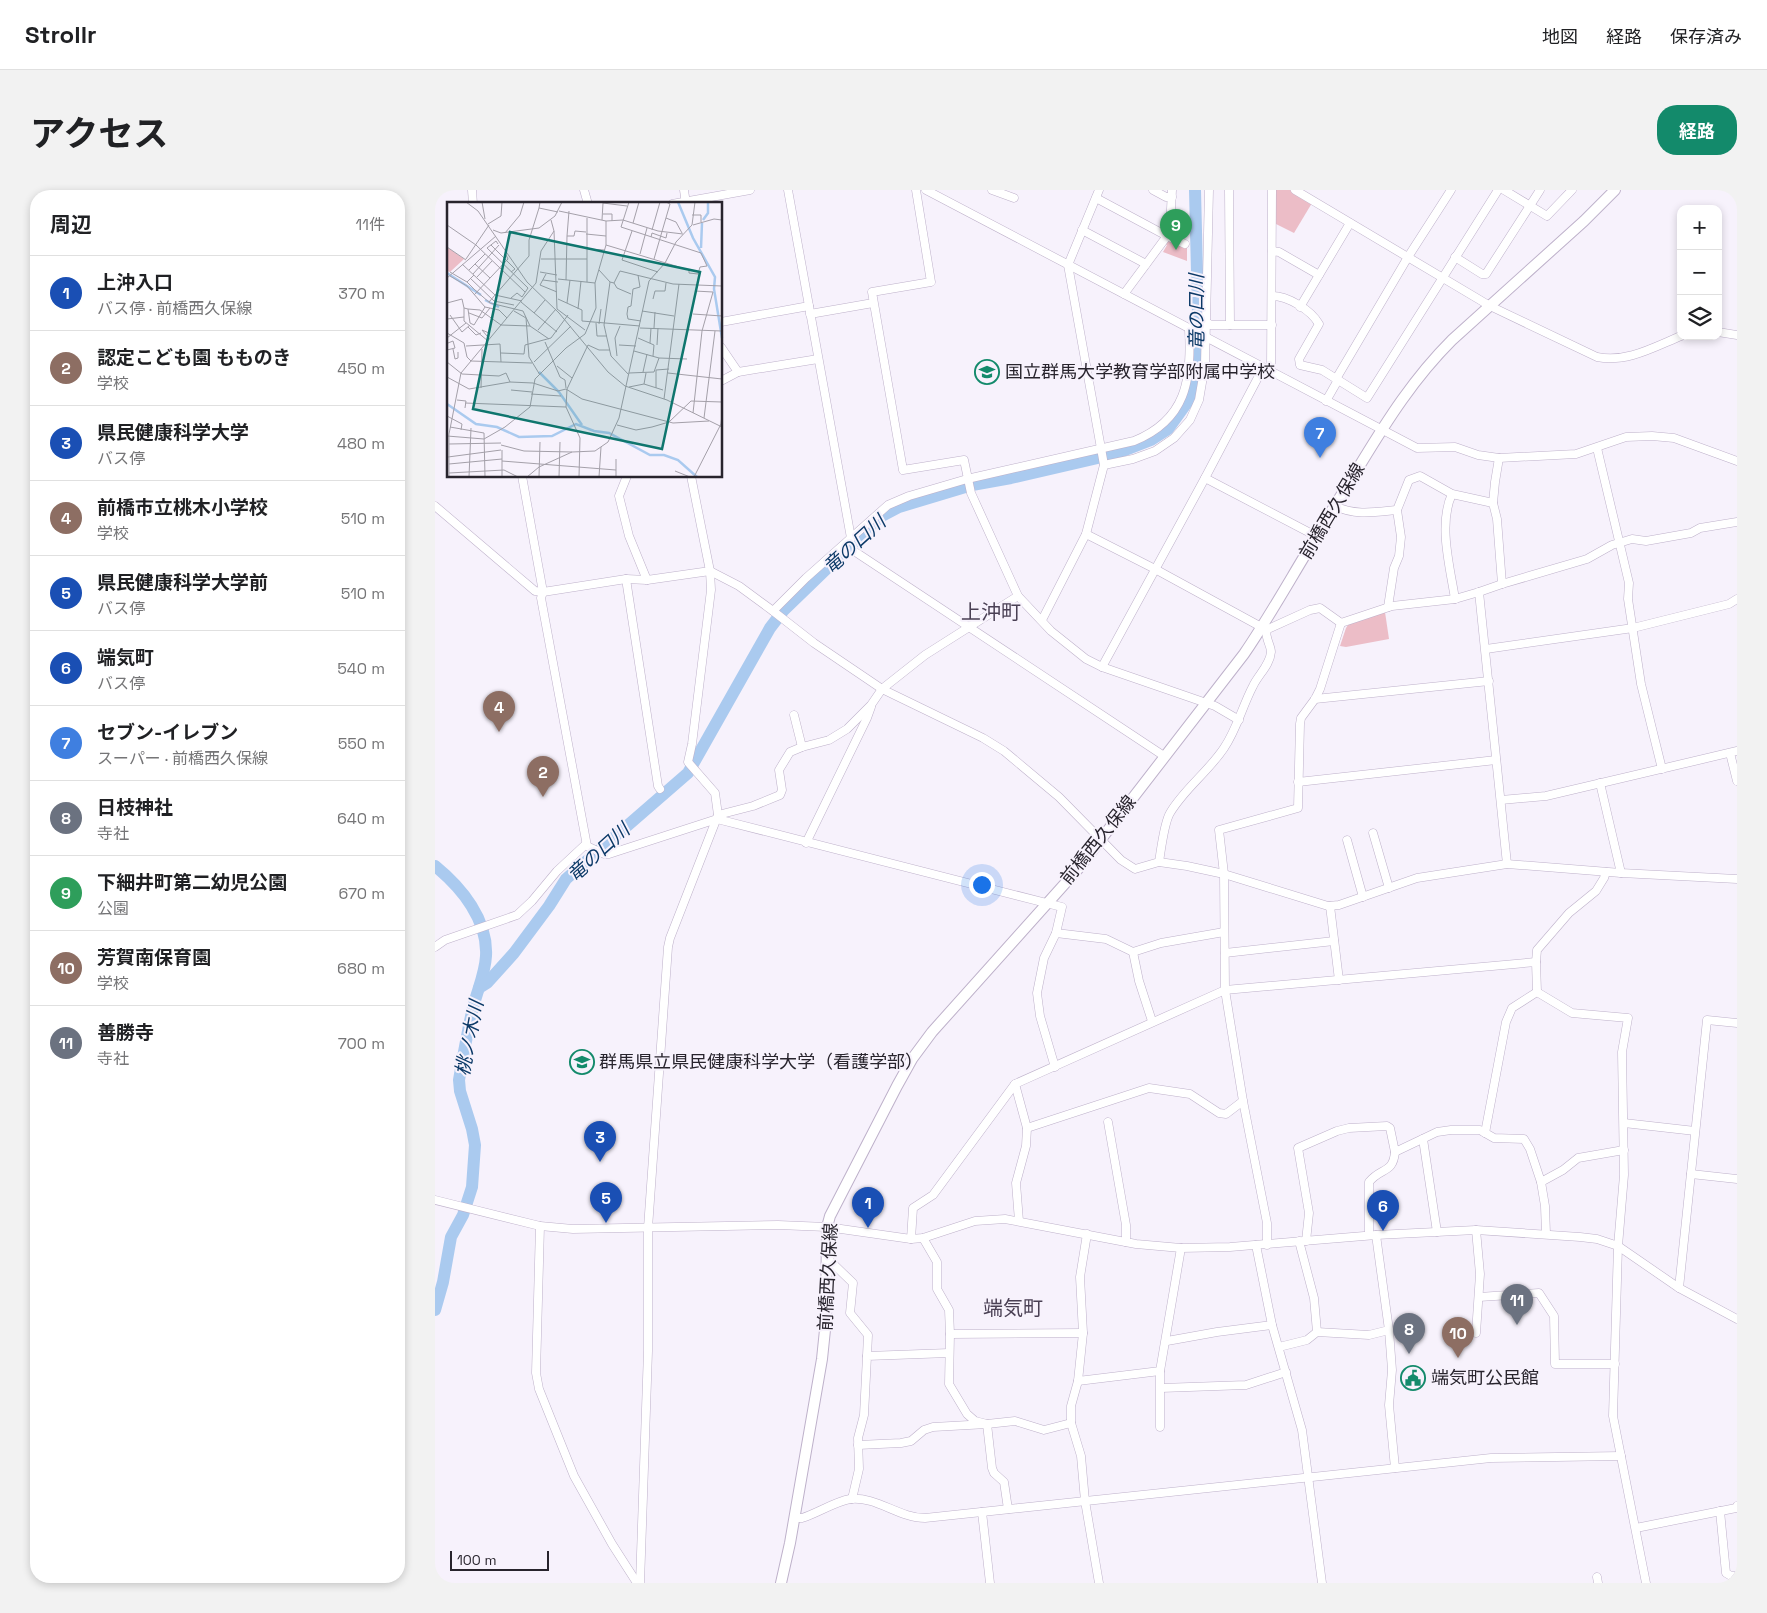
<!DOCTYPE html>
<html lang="ja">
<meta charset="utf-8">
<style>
:root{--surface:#fff;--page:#f2f2f2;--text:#202124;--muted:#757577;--line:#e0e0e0;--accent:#138a6b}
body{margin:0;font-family:"Space Grotesk","Noto Sans JP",sans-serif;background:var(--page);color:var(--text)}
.controls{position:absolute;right:15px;top:15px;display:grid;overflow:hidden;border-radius:10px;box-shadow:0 2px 8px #0003}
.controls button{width:45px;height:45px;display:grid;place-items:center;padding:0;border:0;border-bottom:1px solid var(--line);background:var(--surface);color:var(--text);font:25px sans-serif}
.scale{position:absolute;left:15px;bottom:12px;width:99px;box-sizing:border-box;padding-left:5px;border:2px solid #28242d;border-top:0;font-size:14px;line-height:18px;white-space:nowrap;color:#28242d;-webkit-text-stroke:4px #f7f2fc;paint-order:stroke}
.you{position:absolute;left:546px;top:694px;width:18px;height:18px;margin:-12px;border:4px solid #fff;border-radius:50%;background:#1a73e8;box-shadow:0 0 0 8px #1a73e833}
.badge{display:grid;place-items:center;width:32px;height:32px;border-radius:50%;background:var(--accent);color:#fff;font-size:16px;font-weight:700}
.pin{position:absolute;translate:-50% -41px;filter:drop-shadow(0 1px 2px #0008)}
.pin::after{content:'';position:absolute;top:26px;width:18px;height:15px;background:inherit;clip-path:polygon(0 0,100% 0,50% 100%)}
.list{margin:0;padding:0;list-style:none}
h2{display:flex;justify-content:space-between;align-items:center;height:65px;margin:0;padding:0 20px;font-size:21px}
h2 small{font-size:16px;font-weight:400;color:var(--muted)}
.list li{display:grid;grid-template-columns:32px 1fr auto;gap:15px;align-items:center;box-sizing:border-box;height:75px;padding:0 20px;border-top:1px solid var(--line)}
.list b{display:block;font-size:19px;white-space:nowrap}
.list p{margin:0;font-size:16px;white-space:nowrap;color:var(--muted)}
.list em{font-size:16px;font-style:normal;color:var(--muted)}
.icon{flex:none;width:28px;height:28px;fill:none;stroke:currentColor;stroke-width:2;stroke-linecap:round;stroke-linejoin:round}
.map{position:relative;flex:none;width:1302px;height:1393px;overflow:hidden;border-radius:20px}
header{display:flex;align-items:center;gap:30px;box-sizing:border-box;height:70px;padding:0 25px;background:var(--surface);border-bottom:1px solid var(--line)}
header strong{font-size:24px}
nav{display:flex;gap:28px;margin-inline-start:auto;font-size:18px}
.intro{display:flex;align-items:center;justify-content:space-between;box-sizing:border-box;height:120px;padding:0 30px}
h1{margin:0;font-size:35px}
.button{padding:12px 22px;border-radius:20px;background:var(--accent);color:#fff;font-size:18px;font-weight:700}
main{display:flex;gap:30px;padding:0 30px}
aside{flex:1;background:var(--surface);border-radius:20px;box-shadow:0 2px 8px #0003}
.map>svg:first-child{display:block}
.green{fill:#ecbdc7}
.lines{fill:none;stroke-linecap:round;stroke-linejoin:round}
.river{stroke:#aacaef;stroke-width:12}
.minor-casing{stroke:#beb1ca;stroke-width:9}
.major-casing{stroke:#beb1ca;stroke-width:12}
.minor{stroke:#fff;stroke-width:8}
.major{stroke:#fff;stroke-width:10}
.labels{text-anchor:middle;stroke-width:4;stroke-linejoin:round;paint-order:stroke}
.poi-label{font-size:18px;fill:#28242d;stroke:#f7f2fc;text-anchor:start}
.street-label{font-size:18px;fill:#28242d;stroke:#f7f2fc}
.water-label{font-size:19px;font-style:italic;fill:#0b3967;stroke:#f7f2fc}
.quarter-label{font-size:20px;fill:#4a4054;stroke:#f7f2fc}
.inset-river{fill:none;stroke:#aacaef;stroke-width:2.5}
.inset-road{fill:none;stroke:#a4a0a9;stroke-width:1}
.view{fill:#0f766e;fill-opacity:0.15;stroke:#0f766e;stroke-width:2.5}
.inset-edge{fill:none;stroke:#28242d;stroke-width:2.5}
</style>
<header>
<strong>Strollr</strong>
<nav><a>地図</a><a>経路</a><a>保存済み</a></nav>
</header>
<div class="intro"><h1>アクセス</h1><a class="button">経路</a></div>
<main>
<aside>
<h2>周辺<small>11件</small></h2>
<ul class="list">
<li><span class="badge" style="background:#1a4fb4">1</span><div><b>上沖入口</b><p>バス停 · 前橋西久保線</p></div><em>370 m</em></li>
<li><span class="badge" style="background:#8d6e63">2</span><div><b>認定こども園 もものき</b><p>学校</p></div><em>450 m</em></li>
<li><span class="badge" style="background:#1a4fb4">3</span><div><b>県民健康科学大学</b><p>バス停</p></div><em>480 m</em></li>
<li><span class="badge" style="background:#8d6e63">4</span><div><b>前橋市立桃木小学校</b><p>学校</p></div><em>510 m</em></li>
<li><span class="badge" style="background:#1a4fb4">5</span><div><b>県民健康科学大学前</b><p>バス停</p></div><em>510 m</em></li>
<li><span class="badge" style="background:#1a4fb4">6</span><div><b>端気町</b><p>バス停</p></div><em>540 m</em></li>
<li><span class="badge" style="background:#3f7fe0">7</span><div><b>セブン-イレブン</b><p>スーパー · 前橋西久保線</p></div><em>550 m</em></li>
<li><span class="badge" style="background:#6b7280">8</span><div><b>日枝神社</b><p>寺社</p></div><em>640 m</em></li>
<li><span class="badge" style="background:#2e9e5b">9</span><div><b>下細井町第二幼児公園</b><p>公園</p></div><em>670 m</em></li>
<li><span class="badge" style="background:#8d6e63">10</span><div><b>芳賀南保育園</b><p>学校</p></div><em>680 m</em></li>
<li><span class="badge" style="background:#6b7280">11</span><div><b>善勝寺</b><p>寺社</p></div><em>700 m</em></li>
</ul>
</aside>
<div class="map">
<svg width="1302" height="1393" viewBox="0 0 1302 1393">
<rect width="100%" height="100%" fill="#f7f2fc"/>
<g class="green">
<polygon points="839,0 855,0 877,13 859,43 839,33"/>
<polygon points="736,50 752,57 752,71 728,62 732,55 730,54 733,51"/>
<polygon points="950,422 954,449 911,457 905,456 911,438 915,432"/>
</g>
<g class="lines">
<g class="river">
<path d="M0,676C27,698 53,730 51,766C50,785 41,803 37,822C32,844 28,867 24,890L25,901L37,939L40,955L37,997L28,1025L16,1047L8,1092L0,1120"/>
<polyline points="44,798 52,793 79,763 114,716 131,689 253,583 335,438 348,421 378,392 445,327 464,317 537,295 576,288 680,264 716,250 733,239 756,207 761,182 763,124 760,0"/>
</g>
<defs>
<g id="minor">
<polyline points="37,0 38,14"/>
<polyline points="149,0 153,14"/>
<polyline points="249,0 251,14"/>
<polyline points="353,0 416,348"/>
<polyline points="481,0 496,92 437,102 468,280 529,270 536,303 583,406 616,441 651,469 667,477 780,516 804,530"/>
<polyline points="491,0 982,258 1020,257 1043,265 1064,268 1141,264 1191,247 1217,246 1239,248 1302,271"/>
<polyline points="557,0 579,8"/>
<polyline points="718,0 731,7 737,7"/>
<polyline points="794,0 795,135"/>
<path d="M860,0L1055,116L1162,167C1192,173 1219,157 1246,146"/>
<polyline points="1069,0 1112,26 1137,0"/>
<polyline points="661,8 732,46 750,54"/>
<polyline points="237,14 315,0"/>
<polyline points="647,40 711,74"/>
<polyline points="837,61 844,62 884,85"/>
<polyline points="1020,67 1047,84 1051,84 1105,0"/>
<polyline points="689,104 732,46 735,38 737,0"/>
<path d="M837,106C853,106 876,120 884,134L864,169L865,175L887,180L932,208L1063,0"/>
<polyline points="865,117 915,33"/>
<polyline points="375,124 438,113"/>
<polyline points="286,132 374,116"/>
<polyline points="771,132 776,135 837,135"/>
<polyline points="1283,142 1302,145"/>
<polyline points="286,157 303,182 286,191"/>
<polyline points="303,182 383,169"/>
<polyline points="836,182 837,0"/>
<polyline points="901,189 973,67 1016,0"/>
<polyline points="891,211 903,190"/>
<polyline points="1162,258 1194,393 1193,409 1206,494 1227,579"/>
<polyline points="1064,268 1060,292 1058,313 1062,329 1067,394"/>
<polyline points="669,275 698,269 720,261 739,248 755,230 764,210 770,175 774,0"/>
<polyline points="87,286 108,402 106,408 152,656 169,664 174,664 282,629 627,717 621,743 609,768 602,803 605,826 620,877"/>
<polyline points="192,286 184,306 194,346 212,390"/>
<polyline points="770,288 881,346"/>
<path d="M1017,304C1003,334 1015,377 1020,409"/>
<polyline points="0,316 100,401 108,402 191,389 212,390 275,381 304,396 338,421 379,453 447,499 548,548 569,561 624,607 686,670 700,679 724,672 752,676 789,684 893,716 904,715 982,688 1072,674 1186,683 1302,689"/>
<path d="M900,316C920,326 941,322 962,320"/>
<polyline points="651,344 720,379 830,439"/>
<polyline points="422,363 729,566"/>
<polyline points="191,389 223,596 225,599"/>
<polyline points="1044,402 1072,674"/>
<polyline points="953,417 959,378 964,366 966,347 962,320 974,290 985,286 1017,304 1058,313"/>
<path d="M338,421L371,388L453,315L474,306L532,289L699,251C751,230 757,190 754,139"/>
<polyline points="607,430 651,344 669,275 633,75 664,0"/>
<polyline points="831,440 875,420 885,418 906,433"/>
<polyline points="1051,459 1198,438 1294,414 1302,409"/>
<polyline points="667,477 770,288 828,178"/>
<polyline points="880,509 1054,491"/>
<polyline points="359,525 367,557"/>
<polyline points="1295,563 1302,591"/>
<polyline points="863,592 1061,570"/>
<polyline points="1165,593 1186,683"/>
<polyline points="1066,610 1111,606 1302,561"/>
<polyline points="283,625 318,616 345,605 347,600 344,580 355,562 367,557 394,550 412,539 436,515 447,499 490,465 583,406"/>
<polyline points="938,643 954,698"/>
<polyline points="912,650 928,707"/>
<polyline points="371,653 432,528 436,517"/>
<path d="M724,672C726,660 729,633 735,623C749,599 773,582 789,558C802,539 807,517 818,496C823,485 835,475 836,462C836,456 831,450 831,440"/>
<polyline points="895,716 904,790"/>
<polyline points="621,743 671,749 698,762"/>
<polyline points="0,757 10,750 82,725 97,711 122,681 151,654"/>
<polyline points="790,763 899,751"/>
<polyline points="1101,772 1102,760 1134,723 1161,701 1169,688 1171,682"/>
<polyline points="1102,802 1137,823 1193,828 1187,862 1189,985 1183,1056 1178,1226 1211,1393"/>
<polyline points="717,831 704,791 698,762 726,753 789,742"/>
<polyline points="580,894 592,938 591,956 581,993 584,1031"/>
<polyline points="673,932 691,1035 691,1052"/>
<polyline points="1189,933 1260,941"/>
<polyline points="592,938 714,898 755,904 784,923 791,924 808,911"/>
<polyline points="1050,943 1071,832 1077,818 1102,802"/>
<polyline points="988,949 1002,1042"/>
<polyline points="1256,984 1302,989"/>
<polyline points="1106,992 1110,1016 1111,1044"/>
<polyline points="0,1010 105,1036 138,1039 343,1035 392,1037 476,1049 488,1048 540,1031 570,1029 701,1054 746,1058 795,1057 941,1045 1041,1040 1145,1047 1162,1049 1183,1056 1244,1098 1302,1129"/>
<polyline points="105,1036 101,1183 104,1199 139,1286 177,1354 202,1393"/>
<polyline points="1041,1040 1045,1084 1041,1143"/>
<polyline points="652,1044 645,1087 648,1143 643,1191 636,1216 636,1233 646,1266 650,1311 664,1393"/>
<path d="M934,1045V992C946,977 958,984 960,962"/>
<polyline points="941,1045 954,1140 957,1180 954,1215 960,1278"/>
<polyline points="488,1048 502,1072 502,1099 514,1120 515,1144 514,1194 532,1224 540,1231 552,1234 580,1231 609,1240 636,1233"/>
<polyline points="476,1049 478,1018 498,1005 580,894 790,800 1101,772 1102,802"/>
<polyline points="864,1051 879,1108 882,1142"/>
<polyline points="871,1051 874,1023 863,958 902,941 914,938 952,936 955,938 960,962 1002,942 1016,940 1045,940 1059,948 1089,949 1095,959 1106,992 1128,980 1143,968 1189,960"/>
<polyline points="821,1055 837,1135 867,1240 887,1393"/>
<polyline points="832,1055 832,1033 808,911 790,800 789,684 784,640 863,618 865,534 866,528 880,509 885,499 906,433 957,416 1020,409 1044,402 1067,394 1152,369 1177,355 1197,349 1211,351 1256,343 1265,338 1302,332"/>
<polyline points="392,1068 418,1093 415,1123 433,1145 432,1166"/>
<polyline points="1244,1098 1272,830 1302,833"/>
<polyline points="1044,1107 1104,1103 1119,1126 1120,1174 1180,1174"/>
<polyline points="515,1144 648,1143"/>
<polyline points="732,1151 782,1142 837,1135"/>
<polyline points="844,1157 872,1150 882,1142 934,1145 954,1140"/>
<polyline points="725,1181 725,1237"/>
<polyline points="643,1191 725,1181 746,1058"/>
<polyline points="726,1198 811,1195 851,1182"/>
<polyline points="423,1255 466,1253 476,1251 489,1240 498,1237 552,1234 557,1278 559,1283 569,1292 573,1319"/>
<polyline points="417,1309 424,1279 423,1248 429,1225 432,1166 514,1163"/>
<polyline points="1285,1321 1291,1383 1296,1386 1302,1386"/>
<polyline points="547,1322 555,1393"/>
<path d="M359,1328H367C383,1323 399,1312 415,1309C441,1306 464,1328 490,1328L1056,1268L1186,1266"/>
<polyline points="1201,1338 1301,1318 1302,1316"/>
<polyline points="1162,1387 1163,1393"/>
<polyline points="205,1393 213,1161 213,1038 233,757 235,748 283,625 280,603 253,572 257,554 276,400 275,381 256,286"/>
</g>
<path id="major" d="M346,1393L355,1353L387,1169L391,1130L392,1037L395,1026L462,896L477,869L497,842L643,679L809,464C835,426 857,386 881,347C895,323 910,299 925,275C953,229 979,188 1017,150L1149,31L1180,0"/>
</defs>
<use href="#minor" class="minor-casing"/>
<use href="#major" class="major-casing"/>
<use href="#minor" class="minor"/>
<use href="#major" class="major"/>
</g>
<defs>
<symbol id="school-ring" viewBox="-11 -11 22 22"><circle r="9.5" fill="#f7f2fc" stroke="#138a6b" stroke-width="1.5"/><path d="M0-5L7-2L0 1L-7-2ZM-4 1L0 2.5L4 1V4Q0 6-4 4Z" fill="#138a6b"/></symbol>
<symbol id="university-ring" viewBox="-11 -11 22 22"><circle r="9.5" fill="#f7f2fc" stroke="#138a6b" stroke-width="1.5"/><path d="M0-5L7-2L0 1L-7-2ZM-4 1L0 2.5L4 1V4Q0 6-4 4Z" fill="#138a6b"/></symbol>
<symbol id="civic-ring" viewBox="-11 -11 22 22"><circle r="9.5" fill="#f7f2fc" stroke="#138a6b" stroke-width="1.5"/><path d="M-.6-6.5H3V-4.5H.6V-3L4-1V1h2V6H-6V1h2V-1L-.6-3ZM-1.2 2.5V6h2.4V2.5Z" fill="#138a6b"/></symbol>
</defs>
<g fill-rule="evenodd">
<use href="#school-ring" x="538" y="168" width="28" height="28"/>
<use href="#university-ring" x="133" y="858" width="28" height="28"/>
<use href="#civic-ring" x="964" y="1174" width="28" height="28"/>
</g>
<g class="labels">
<g class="poi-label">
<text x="570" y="188">国立群馬大学教育学部附属中学校</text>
<text x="164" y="878">群馬県立県民健康科学大学（看護学部）</text>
<text x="996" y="1194">端気町公民館</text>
</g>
<g class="street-label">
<text transform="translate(897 321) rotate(-59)" y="6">前橋西久保線</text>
<text transform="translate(663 650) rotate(-51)" y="6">前橋西久保線</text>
<text transform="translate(393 1087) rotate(-87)" y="6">前橋西久保線</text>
</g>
<g class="water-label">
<text transform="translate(761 122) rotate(-90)" y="7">竜の口川</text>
<text transform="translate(419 354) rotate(-42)" y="7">竜の口川</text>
<text transform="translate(163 662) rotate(-42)" y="7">竜の口川</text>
<text transform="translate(34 848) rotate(-79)" y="7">桃ノ木川</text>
</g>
<g class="quarter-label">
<text x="556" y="429">上沖町</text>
<text x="578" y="1125">端気町</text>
</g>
</g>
<g transform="translate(12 12)">
<rect width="275" height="275" fill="#f7f2fc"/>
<path d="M0,45L17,57L3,70L0,69Z" fill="#ecbdc7"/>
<path class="inset-river" d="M231,0L246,36L268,75L267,87L275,136M256,18L261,11V0M254,46L255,21M0,71L34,93M38,98L52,105M92,170L112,190L135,223M0,202L29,222L50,225L72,235L105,234L129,222L147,229L162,231L203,253H217L231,258L250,275"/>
<path class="inset-road" d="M19,0L31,9L80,80L112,111L161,170L178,184L220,198L275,225M35,0L38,17M93,0L92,6L111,10M156,1L180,4M112,9L159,19L176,18L211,29L236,32M156,12H165V19M245,13H254V20M219,16L229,20L235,31M155,18L156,1M186,21L192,0M41,22L54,14L55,0M0,23L29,43L78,90M246,23L267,17L275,18M46,28L54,31L92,26L108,14L115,0M205,28L213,0M107,29L110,107M185,29L175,58L211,70M58,31L73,13L77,0M139,32L159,34M120,34L122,9M204,35L205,31L219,36L220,31M51,42L49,39L40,46L81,86L75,95L70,91L64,96M44,43L68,67L64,70M159,43L242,68V71L251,72L253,65L260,64L254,51L174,25L182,0M0,45L19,58M140,47L158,48M193,52L200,26M19,57L42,23M94,57H140M207,57L223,2L219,0M15,62L48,93L75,99M28,62L43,76M22,68L38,52M152,68L163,80M3,70L20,80M93,70L110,73M26,72L52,43M99,72L93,83L110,90M27,73L20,80L28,88L43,101L76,109L83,124M191,73L193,85L186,87L184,104L181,105L180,112L181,117L194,119M3,74L20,84L38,105M30,75L45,59M0,76L49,34M23,76L47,99L67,103M111,77L148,81M96,78L111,80M119,78L120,34H127L128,29L139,30M140,80V16M167,81L170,86L184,92M27,93L61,57L59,53M111,97L135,108V119L193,124M206,97L208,89H218L219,81M42,100L82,54V38L92,6M74,100L110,130M0,101L15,97L17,106L21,107L23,121L27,123L38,105M120,101L123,78M38,105L52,108L60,116M17,106V119L41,139M21,107L33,108L54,123L83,124L102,137M110,107L138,128M131,107L134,79M67,109L79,116L82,155L93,173M195,109L227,114M22,111L35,116L43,106M87,111L98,98M246,112L275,114M3,113L15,130L23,123M0,117L17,115M149,121L150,134H160M152,122L154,107M21,125L29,133L34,131M193,126L275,129M207,126L208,110M91,128L109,107M0,131L17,141L20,155L24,159L85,161M40,134L35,128L42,131M0,136L19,121M191,136L207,143L206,154M98,140L113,175L118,178L119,186M203,141L204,126M172,143L189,144M210,143L211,126M19,144L53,142L54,160M6,147L8,157L11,156V150M0,148L8,146L6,139L1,141M187,149L212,156L240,157M54,151L77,152L78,143L104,136L121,113M170,154L168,136L173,124M0,160L15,172L52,174L59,171L63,180M87,160L124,124M110,164L125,176M196,170L200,152M182,171L207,170L212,156M199,171L197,182L216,188M221,171L275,177M182,173L164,154L157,123L163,80L167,81L173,69L226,82L275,84M0,175L22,187L63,180L86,181L111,189L119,187L135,197L226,221L262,219M182,185L197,182M34,186L35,147M209,186V168L222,167M64,188L85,190M84,192L114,194M217,197L232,82M10,198L19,199L18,206M18,201L119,205L120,187L141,143L152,148H163M119,205L133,236L132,275M246,211L255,129L266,90L248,89M0,214L15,222L14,228M257,216L268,129M170,223L189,228L205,225L222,220L244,199L275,200M3,225L37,231L38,275M0,234L37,237L58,225L83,205L88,177L119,146L138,132L149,106L148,81L159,43V19M2,242L54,241M54,243L77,249L125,250M1,255L54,248M55,259L169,268M2,262L55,257M228,269L243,275M2,271L57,268L71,275M2,275V232L14,171L89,81L94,49L107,29L104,18M22,275L24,226M55,275V248M80,275L92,265L125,250L148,249L161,240L172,216L202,79L218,61L229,40L245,23L248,0M92,275L93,240M112,275L113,240M152,275L154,245M169,275V257M247,275L274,222L275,212"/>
<path class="view" d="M63,30L253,70L215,247L26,207Z"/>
<rect width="275" height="275" class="inset-edge"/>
</g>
</svg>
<div class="controls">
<button>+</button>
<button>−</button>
<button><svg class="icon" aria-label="layers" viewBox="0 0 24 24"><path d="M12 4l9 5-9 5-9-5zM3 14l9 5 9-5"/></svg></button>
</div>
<div class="scale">100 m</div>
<div class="you"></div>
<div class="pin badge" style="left:433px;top:1038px;background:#1a4fb4">1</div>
<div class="pin badge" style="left:108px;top:607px;background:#8d6e63">2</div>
<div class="pin badge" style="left:165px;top:972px;background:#1a4fb4">3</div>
<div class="pin badge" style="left:64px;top:542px;background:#8d6e63">4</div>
<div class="pin badge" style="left:171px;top:1033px;background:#1a4fb4">5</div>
<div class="pin badge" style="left:948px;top:1041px;background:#1a4fb4">6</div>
<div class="pin badge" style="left:885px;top:268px;background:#3f7fe0">7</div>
<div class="pin badge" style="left:974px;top:1164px;background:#6b7280">8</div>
<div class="pin badge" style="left:741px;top:60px;background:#2e9e5b">9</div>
<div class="pin badge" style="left:1023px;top:1168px;background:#8d6e63">10</div>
<div class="pin badge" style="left:1082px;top:1135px;background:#6b7280">11</div>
</div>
</main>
